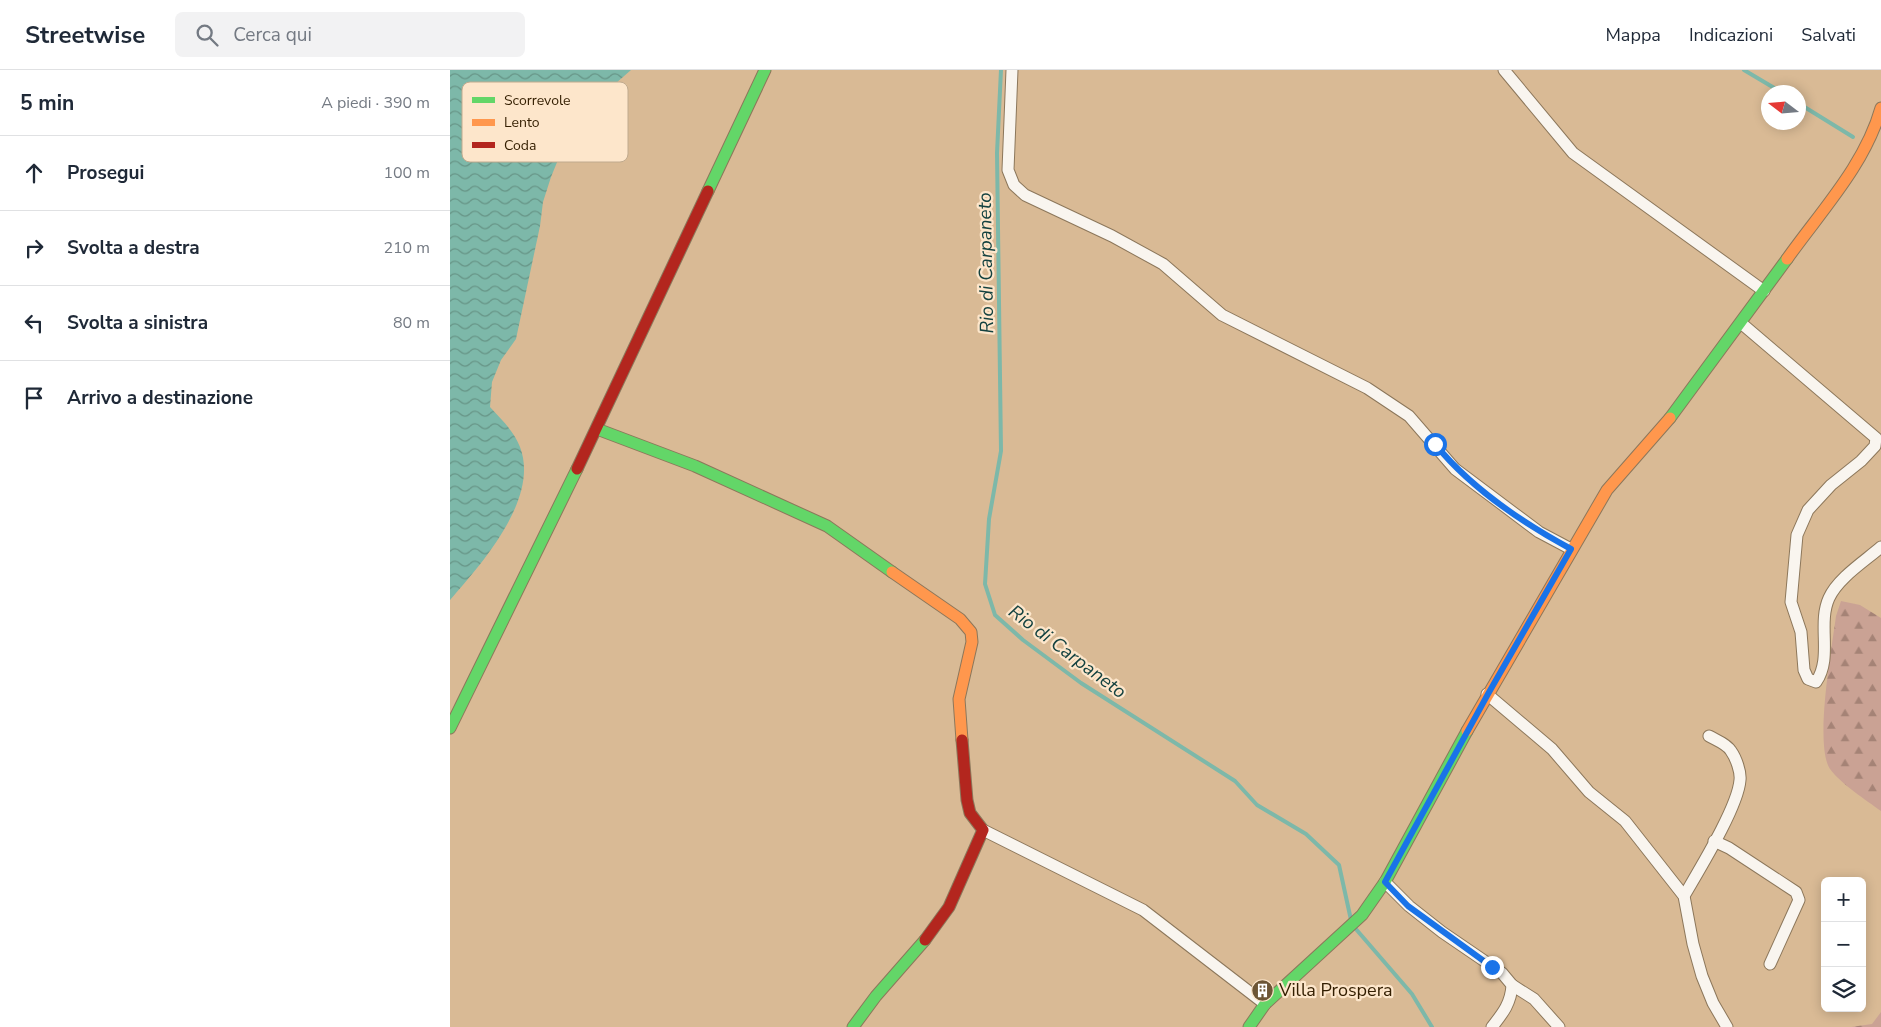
<!DOCTYPE html>
<html lang="it">
<meta charset="utf-8">
<style>
:root{--surface:#fff;--page:#f2f2f3;--text:#1f2937;--muted:#747a83;--line:#e0e1e3}
body{margin:0;font-family:"Nunito Sans",sans-serif;background:var(--page);color:var(--text)}
.controls{position:absolute;right:15px;bottom:15px;display:grid;overflow:hidden;border-radius:8px;box-shadow:0 2px 12px #0003}
.controls button{width:45px;height:45px;display:grid;place-items:center;padding:0;border:0;border-bottom:1px solid var(--line);background:var(--surface);color:var(--text);font:25px sans-serif}
.compass{position:absolute;left:1311px;top:15px;width:45px;height:45px;border-radius:50%;background:var(--surface);box-shadow:0 2px 12px #0003;rotate:286deg}
.stop{position:absolute;width:15px;height:15px;margin:-11px;border:4px solid #1a73e8;border-radius:50%;background:#fff}
.stop.end{background:#1a73e8;border-color:#fff;box-shadow:0 1px 5px #0008}
.list{margin:0;padding:0;list-style:none}
h2{display:flex;justify-content:space-between;align-items:center;height:65px;margin:0;padding:0 20px;font-size:21px}
h2 small{font-size:16px;font-weight:400;color:var(--muted)}
.list li{display:grid;grid-template-columns:32px 1fr auto;gap:15px;align-items:center;box-sizing:border-box;height:75px;padding:0 20px;border-top:1px solid var(--line)}
.list b{display:block;font-size:19px;white-space:nowrap}
.list em{font-size:16px;font-style:normal;color:var(--muted)}
.icon{flex:none;width:28px;height:28px;fill:none;stroke:currentColor;stroke-width:2;stroke-linecap:round;stroke-linejoin:round}
.map{position:relative;flex:none;width:1431px;height:957px;overflow:hidden}
header{display:flex;align-items:center;gap:30px;box-sizing:border-box;height:70px;padding:0 25px;background:var(--surface);border-bottom:1px solid var(--line)}
header strong{font-size:24px}
nav{display:flex;gap:28px;margin-inline-start:auto;font-size:18px}
.search{width:350px;height:45px;background:var(--page);display:flex;align-items:center;gap:12px;box-sizing:border-box;padding:0 18px;border-radius:8px;color:var(--muted);font-size:19px}
main{display:flex}
aside{flex:1;background:var(--surface)}
.map>svg:first-child{display:block}
.forest{fill:url(#forest-firs)}
.water{fill:url(#water-waves)}
.lines{fill:none;stroke-linecap:round;stroke-linejoin:round}
.stream{stroke:#7db8a9;stroke-width:4}
.street-casing{stroke:#8c775b;stroke-width:13}
.fast-casing{stroke:#8c775b;stroke-width:13}
.slow-casing{stroke:#8c775b;stroke-width:13}
.jam-casing{stroke:#8c775b;stroke-width:13}
.street{stroke:#f9f5ef;stroke-width:11}
.fast{stroke:#63d668;stroke-width:11}
.slow{stroke:#ff974d;stroke-width:11}
.jam{stroke:#b3261e;stroke-width:11}
.route{stroke:#1a73e8;stroke-width:6}
.labels{text-anchor:middle;stroke-width:4.5;stroke-linejoin:round;paint-order:stroke}
.poi-label{font-size:18px;fill:#331e01;stroke:#fde6cb;text-anchor:start}
.water-label{font-size:19px;font-style:italic;fill:#144240;stroke:#fde6cb}
.key{fill:#fde6cb;stroke:#c0aa8e;stroke-width:1}
.key-label{font-size:14px;fill:#331e01}
</style>
<header>
<strong>Streetwise</strong>
<div class="search"><svg class="icon" aria-label="search" viewBox="0 0 24 24"><circle cx="10" cy="10" r="6"/><path d="M15 15l6 6"/></svg>Cerca qui</div>
<nav><a>Mappa</a><a>Indicazioni</a><a>Salvati</a></nav>
</header>
<main>
<aside>
<h2>5 min<small>A piedi · 390 m</small></h2>
<ul class="list">
<li><svg class="icon" aria-label="ahead" viewBox="0 0 24 24"><path d="M12 20V5M6 11l6-6 6 6"/></svg><div><b>Prosegui</b></div><em>100 m</em></li>
<li><svg class="icon" aria-label="right" viewBox="0 0 24 24"><path d="M7 20v-9h11M14 6l5 5-5 5"/></svg><div><b>Svolta a destra</b></div><em>210 m</em></li>
<li><svg class="icon" aria-label="left" viewBox="0 0 24 24"><path d="M17 20v-9H6M10 6l-5 5 5 5"/></svg><div><b>Svolta a sinistra</b></div><em>80 m</em></li>
<li><svg class="icon" aria-label="arrive" viewBox="0 0 24 24"><path d="M6 21V4h12l-3 4 3 4H6"/></svg><div><b>Arrivo a destinazione</b></div></li>
</ul>
</aside>
<div class="map">
<svg width="1431" height="957" viewBox="0 0 1431 957">
<defs>
<pattern id="forest-firs" width="22" height="20" patternUnits="userSpaceOnUse" patternTransform="scale(1.25)"><rect width="22" height="20" fill="#caa294"/><path d="M5 1l3.5 6h-7zM16 11l3.5 6h-7z" fill="#a58376"/></pattern>
<pattern id="water-waves" width="16" height="10" patternUnits="userSpaceOnUse" patternTransform="scale(1.25)"><rect width="16" height="10" fill="#7db8a9"/><path d="M0 5q4-4 8 0t8 0" fill="none" stroke="#679587"/></pattern>
</defs>
<rect width="100%" height="100%" fill="#d9ba95"/>
<g class="forest">
<path d="M1391,531L1410,535L1431,548V741C1416,730 1391,714 1380,699C1364,675 1382,577 1386,546Z"/>
<polygon points="1431,942 1431,957 1401,957 1422,954"/>
</g>
<path class="water" d="M0,0H181L165,14L124,64L110,85L101,107L93,132L90,156L66,269L51,290L42,312L40,337C51,349 64,361 70,377C90,429 31,494 0,530Z"/>
<g class="lines">
<g class="stream">
<polyline points="551,0 547,83 551,381 539,449 535,514 545,545 573,570 631,613 785,711 807,735 856,764 889,795 901,850"/>
<polyline points="1294,0 1331,22"/>
<polyline points="1348,33 1403,67"/>
<polyline points="905,858 962,924 982,957"/>
</g>
<defs>
<g id="street">
<polyline points="562,0 558,100 564,115 575,125 662,166 713,194 772,245 917,318 959,346 1005,399 1089,462 1121,479"/>
<polyline points="1054,0 1123,83 1314,221"/>
<path d="M1291,253L1426,368L1425,376L1411,391L1381,415L1358,440L1347,465L1341,532L1351,562L1354,600L1358,609L1366,612C1383,588 1367,554 1379,528C1388,508 1415,491 1431,477"/>
<polyline points="1037,624 1102,679 1139,722 1175,751 1234,826 1243,874 1252,906 1263,933 1277,957"/>
<polyline points="533,760 693,840 815,934"/>
<polyline points="1264,771 1279,778 1346,822 1349,830 1320,894"/>
<path d="M935,812L959,836L992,862L1052,903L1062,915C1061,933 1053,943 1042,957"/>
<path d="M1234,826C1249,800 1288,737 1290,710C1291,702 1286,688 1281,681C1277,674 1266,670 1259,666"/>
<polyline points="1062,915 1084,929 1109,957"/>
</g>
<g id="fast">
<polyline points="258,121 315,0"/>
<polyline points="1220,348 1337,189"/>
<polyline points="147,359 245,396 377,456 442,502"/>
<polyline points="0,658 127,399"/>
<polyline points="403,957 426,926 475,870"/>
<polyline points="799,957 815,934 912,845 935,812 1017,661"/>
</g>
<g id="slow">
<path d="M1337,189C1371,141 1415,95 1431,38"/>
<polyline points="442,502 510,549 521,562 522,572 509,629 512,670"/>
<polyline points="1017,661 1157,420 1220,348"/>
</g>
<g id="jam">
<polyline points="127,399 258,121"/>
<polyline points="475,870 499,837 533,760 520,743 517,730 512,670"/>
</g>
</defs>
<use href="#street" class="street-casing"/>
<use href="#fast" class="fast-casing"/>
<use href="#slow" class="slow-casing"/>
<use href="#jam" class="jam-casing"/>
<use href="#street" class="street"/>
<use href="#fast" class="fast"/>
<use href="#slow" class="slow"/>
<use href="#jam" class="jam"/>
</g>
<g class="lines">
<path class="route" d="M985,374C1020,417 1071,452 1121,479L1038,624L935,812L958,836L1042,897"/>
</g>
<defs>
<symbol id="building-disc" viewBox="-11 -11 22 22"><circle r="9.5" fill="#6d5535" stroke="#fde6cb"/><path d="M-4-6H4V6H1V3H-1V6H-4ZM-2.5-4.3h1.7v1.8h-1.7ZM.8-4.3h1.7v1.8H.8ZM-2.5-1h1.7V.8h-1.7ZM.8-1h1.7V.8H.8Z" fill="#fff"/></symbol>
</defs>
<g fill-rule="evenodd">
<use href="#building-disc" x="800" y="908" width="25" height="25"/>
</g>
<g class="labels">
<g class="poi-label">
<text x="829" y="926">Villa Prospera</text>
</g>
<g class="water-label">
<text transform="translate(535 193) rotate(-91)" y="7">Rio di Carpaneto</text>
<text transform="translate(618 581) rotate(37)" y="7">Rio di Carpaneto</text>
</g>
</g>
<rect x="12" y="12" width="166" height="80" rx="8" class="key"/>
<rect x="22" y="27" width="23" height="6" fill="#63d668"/>
<rect x="22" y="49" width="23" height="7" fill="#ff974d"/>
<rect x="22" y="72" width="23" height="6" fill="#b3261e"/>
<g class="key-label">
<text x="54" y="35">Scorrevole</text>
<text x="54" y="57">Lento</text>
<text x="54" y="80">Coda</text>
</g>
</svg>
<div class="controls">
<button>+</button>
<button>−</button>
<button><svg class="icon" aria-label="layers" viewBox="0 0 24 24"><path d="M12 4l9 5-9 5-9-5zM3 14l9 5 9-5"/></svg></button>
</div>
<svg class="compass" viewBox="-18 -18 36 36"><path d="M0-13l5 13h-10z" fill="#e53935"/><path d="M0 13l5-13h-10z" fill="#747a83"/></svg>
<div class="stop" style="left:985px;top:374px"></div>
<div class="stop end" style="left:1042px;top:897px"></div>
</div>
</main>
